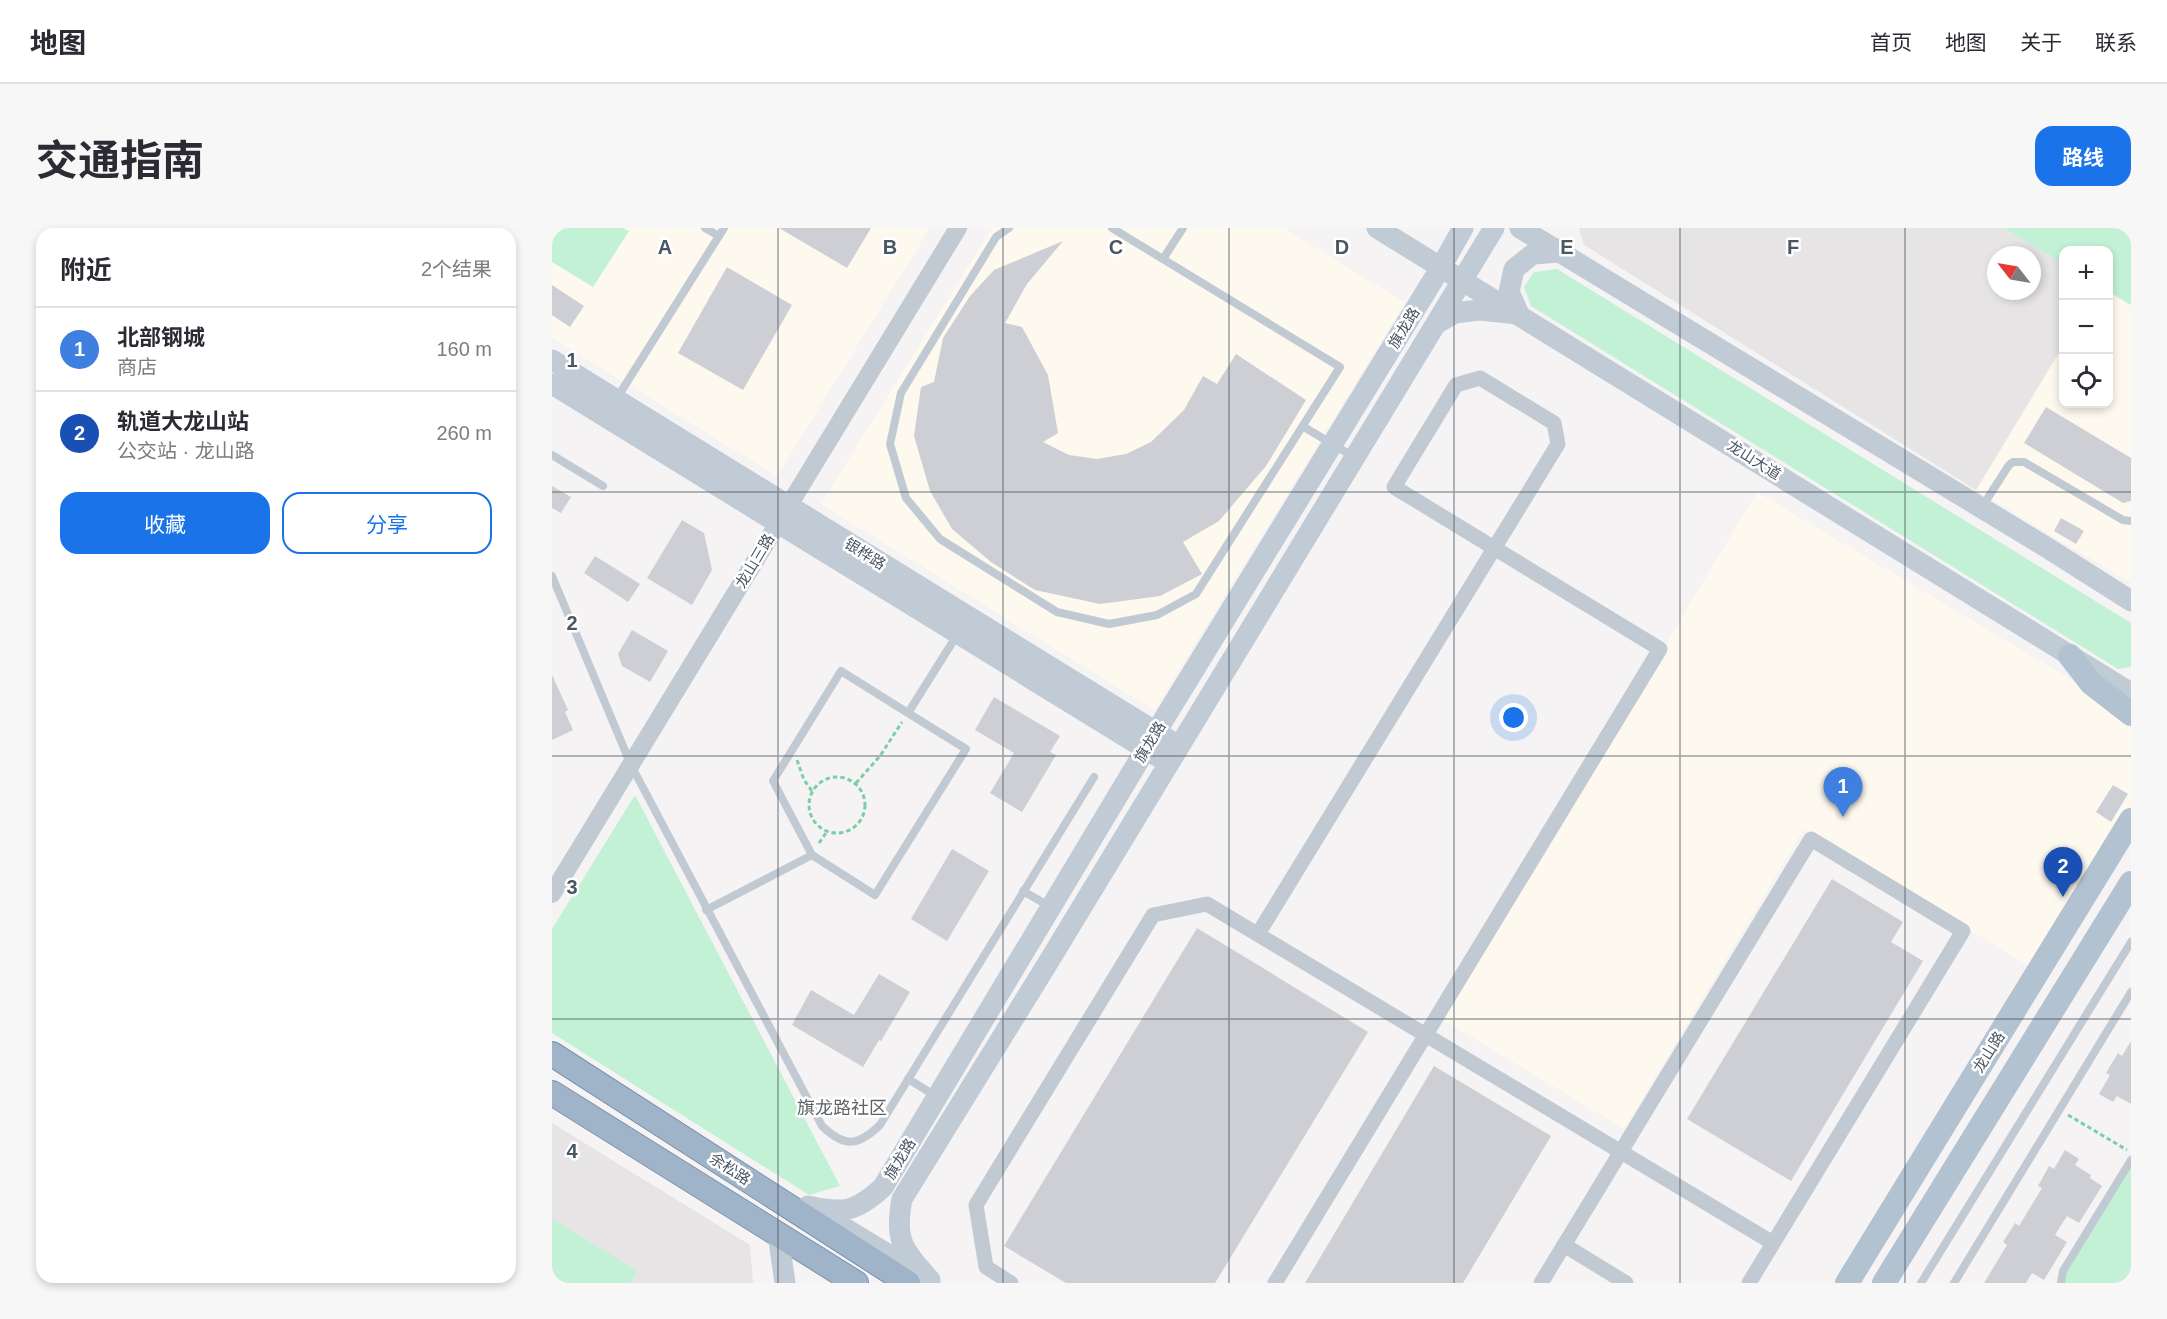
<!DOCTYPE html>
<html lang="zh">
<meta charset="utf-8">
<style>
:root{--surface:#fff;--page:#f7f7f7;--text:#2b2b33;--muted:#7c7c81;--line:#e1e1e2;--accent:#1a73e8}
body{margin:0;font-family:Helvetica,"Noto Sans SC",sans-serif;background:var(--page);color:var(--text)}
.controls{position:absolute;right:18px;top:18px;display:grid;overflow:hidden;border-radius:12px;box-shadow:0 3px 9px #0003}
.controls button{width:54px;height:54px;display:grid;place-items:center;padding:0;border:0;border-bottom:2px solid var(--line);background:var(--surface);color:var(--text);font:30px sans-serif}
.compass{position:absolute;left:1435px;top:18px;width:54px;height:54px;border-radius:50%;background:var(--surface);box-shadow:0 3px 9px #0003;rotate:301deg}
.you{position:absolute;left:962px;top:490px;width:21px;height:21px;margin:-15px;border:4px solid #fff;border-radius:50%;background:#1a73e8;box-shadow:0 0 0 9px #1a73e833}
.badge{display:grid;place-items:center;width:39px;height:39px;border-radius:50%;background:var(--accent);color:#fff;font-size:20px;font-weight:700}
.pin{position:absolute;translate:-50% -50px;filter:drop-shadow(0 2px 3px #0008)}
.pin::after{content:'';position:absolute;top:32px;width:21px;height:18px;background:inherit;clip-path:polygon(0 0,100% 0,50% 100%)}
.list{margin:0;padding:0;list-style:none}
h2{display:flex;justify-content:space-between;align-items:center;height:78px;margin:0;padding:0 24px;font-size:26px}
h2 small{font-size:20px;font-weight:400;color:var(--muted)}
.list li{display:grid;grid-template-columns:39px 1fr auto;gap:18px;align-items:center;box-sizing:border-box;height:84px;padding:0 24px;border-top:2px solid var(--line)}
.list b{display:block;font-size:22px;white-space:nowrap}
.list p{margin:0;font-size:20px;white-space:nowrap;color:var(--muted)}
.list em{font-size:20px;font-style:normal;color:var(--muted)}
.actions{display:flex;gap:12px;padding:18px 24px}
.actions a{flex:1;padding:14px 0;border:2px solid var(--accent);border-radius:18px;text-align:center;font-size:21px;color:var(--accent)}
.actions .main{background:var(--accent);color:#fff}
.icon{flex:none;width:33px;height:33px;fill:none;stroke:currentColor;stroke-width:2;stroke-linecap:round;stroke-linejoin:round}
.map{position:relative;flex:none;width:1579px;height:1055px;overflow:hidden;border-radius:18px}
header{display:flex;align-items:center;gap:36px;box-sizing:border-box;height:84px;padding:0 30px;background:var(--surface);border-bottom:2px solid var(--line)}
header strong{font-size:28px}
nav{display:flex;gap:33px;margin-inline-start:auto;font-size:21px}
.intro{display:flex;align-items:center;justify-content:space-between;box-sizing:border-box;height:144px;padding:0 36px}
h1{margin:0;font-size:42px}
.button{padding:15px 27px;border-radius:18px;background:var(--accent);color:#fff;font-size:21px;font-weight:700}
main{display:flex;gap:36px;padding:0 36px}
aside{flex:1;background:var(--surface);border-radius:18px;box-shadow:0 3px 9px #0003}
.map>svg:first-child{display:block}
.commercial{fill:#fdf9ef}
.education{fill:#e6e4e5;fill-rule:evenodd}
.green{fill:#c3f1d5}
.building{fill:#cdcfd5}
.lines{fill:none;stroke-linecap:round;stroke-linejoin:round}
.trunk-casing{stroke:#7690ad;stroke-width:26}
.path{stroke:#7ad0a6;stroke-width:3;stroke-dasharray:4.5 3;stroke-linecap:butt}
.service{stroke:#c1cad2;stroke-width:8}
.minor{stroke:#c1cad2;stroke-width:15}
.tertiary{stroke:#c1cad2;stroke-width:18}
.secondary{stroke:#c1cbd6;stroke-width:21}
.primary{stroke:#b3c2d1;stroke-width:24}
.trunk{stroke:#9fb4c9;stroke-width:24}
.grid{fill:none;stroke:#4a5661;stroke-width:1.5;stroke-opacity:0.55}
.labels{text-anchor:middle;stroke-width:5;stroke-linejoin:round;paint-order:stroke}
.street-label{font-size:15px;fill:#4a5661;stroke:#fff}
.quarter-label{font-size:18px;fill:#5f6368;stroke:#fff}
.grid-label{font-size:20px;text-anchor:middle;font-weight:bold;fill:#4a5661;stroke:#fff;stroke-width:5;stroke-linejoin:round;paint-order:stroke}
</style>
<header>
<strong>地图</strong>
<nav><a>首页</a><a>地图</a><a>关于</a><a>联系</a></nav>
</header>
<div class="intro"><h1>交通指南</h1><a class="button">路线</a></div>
<main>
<aside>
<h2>附近<small>2个结果</small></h2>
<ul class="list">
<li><span class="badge" style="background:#3f7fe0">1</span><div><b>北部钢城</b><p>商店</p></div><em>160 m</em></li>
<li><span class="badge" style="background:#1a4fb4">2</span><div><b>轨道大龙山站</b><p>公交站 · 龙山路</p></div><em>260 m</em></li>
</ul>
<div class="actions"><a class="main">收藏</a><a>分享</a></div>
</aside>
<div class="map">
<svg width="1579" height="1055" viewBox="0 0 1579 1055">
<rect width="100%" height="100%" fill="#f5f3f3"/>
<g class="commercial">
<polygon points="0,0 378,0 225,248 0,110"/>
<polygon points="440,0 732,0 853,75 602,482 269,276"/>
<polygon points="1557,64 1579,77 1579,355 1424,262 1511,118 1512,176 1556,176"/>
<polygon points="1205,264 1550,470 1579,498 1579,576 1477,738 1252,601 1072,901 890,791"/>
</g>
<g class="education">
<path d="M1027,0H1452L1511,36V118L1424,262L1032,17ZM1444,27H1480V63H1444Z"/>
<polygon points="0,895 198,1017 201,1055 0,1055"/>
</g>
<g class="green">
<polygon points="8,0 71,0 77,3 41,59 0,34 0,13"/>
<polygon points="1452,0 1579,0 1579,77 1557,64 1556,22 1512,22 1511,36"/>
<polygon points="1005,41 1579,395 1579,439 1566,441 979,78 972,59 982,44"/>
<polygon points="83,567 288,958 257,967 0,805 0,701"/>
<polygon points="1579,939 1579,1055 1513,1055 1514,1045"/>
<polygon points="0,991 85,1043 78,1055 0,1055"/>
</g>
<g class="building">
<polygon points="227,0 319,0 295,40"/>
<polygon points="511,13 475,56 453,95 470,99 496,147 506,205 491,214 517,227 545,231 574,226 599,214 632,182 651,148 665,156 684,126 754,172 714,238 667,293 631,314 650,346 608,368 548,376 483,362 439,334 400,301 378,263 362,208 369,159 382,154 391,110 418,68 442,42"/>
<polygon points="175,39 240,77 191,162 126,125"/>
<polygon points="0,57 32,78 18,99 0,87"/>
<polygon points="1494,179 1579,230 1579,273 1571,275 1472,215"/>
<polygon points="0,258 19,269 9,285 0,280"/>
<polygon points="1509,290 1532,303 1524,316 1502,303"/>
<polygon points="130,292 152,305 160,342 140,377 95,350"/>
<polygon points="43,328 88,356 76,374 32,345"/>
<polygon points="80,402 116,423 98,454 70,438 66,426"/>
<polygon points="0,447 16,482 13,484 21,502 0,512"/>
<polygon points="442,469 508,508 498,524 504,527 470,584 438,565 462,525 423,502"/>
<polygon points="1561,557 1576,566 1559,594 1544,584"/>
<polygon points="400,621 437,643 395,713 359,691"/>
<polygon points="1280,651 1351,694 1339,714 1371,733 1239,953 1135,891"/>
<polygon points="645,700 816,804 663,1055 514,1055 452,1018"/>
<polygon points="327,746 358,764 329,813 327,812 311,839 240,797 259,762 302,787"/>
<polygon points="1579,813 1579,876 1565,868 1561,874 1547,866 1558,847 1554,845 1566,825 1570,828"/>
<polygon points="882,838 999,908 911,1055 753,1055"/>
<polygon points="1513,922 1527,931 1523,937 1539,947 1538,950 1550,958 1527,995 1515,988 1503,1007 1515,1014 1492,1052 1480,1045 1474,1055 1432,1055 1455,1017 1451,1014 1463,995 1467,998 1490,960 1486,958 1497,938 1502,941"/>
</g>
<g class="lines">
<defs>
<g id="trunk">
<polyline points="0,826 356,1055"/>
<polyline points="0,865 304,1055"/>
</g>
</defs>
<use href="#trunk" class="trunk-casing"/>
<g class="path">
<polyline points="245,532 252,552 260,563"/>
<circle cx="285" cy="577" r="28"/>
<polyline points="304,555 328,528 350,494"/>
<polyline points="267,615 274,605"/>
<polyline points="1516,887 1575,922"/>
</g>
<g class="service">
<polyline points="153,0 167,8"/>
<polyline points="457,0 444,9 349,165 338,216 354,270 388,311 505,384 557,396 605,387 644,366 788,139 560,0"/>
<polyline points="611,31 631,0"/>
<polyline points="65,170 172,0"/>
<polyline points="752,199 802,229"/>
<polyline points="0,227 51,258"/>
<polyline points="1430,279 1457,237 1461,234 1472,234 1571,292 1579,293"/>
<path d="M0,348L79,537L270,898C293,920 306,918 328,897L542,549"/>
<polyline points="356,485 289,443 221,553 260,627 323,667 414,521 356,485 405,407"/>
<polyline points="471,663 497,678"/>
<polyline points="154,682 260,627"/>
<polyline points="356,851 384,868"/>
<polyline points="1369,1055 1579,714"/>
<polyline points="1402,1055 1579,764"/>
<polyline points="1509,1055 1511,1043 1579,932"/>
</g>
<g class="minor">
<polyline points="706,706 1006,216 1002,195 928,150 904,157 842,259 1108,421 723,1055"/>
<polyline points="1012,1017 1074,1055"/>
<polyline points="459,1055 434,1039 424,977 601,687 655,676 1221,1015"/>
<polyline points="989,1055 1259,611 1411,703 1197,1055"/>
</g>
<polyline class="tertiary" points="0,666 406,0"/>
<g class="secondary">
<polyline points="825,0 1579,465"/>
<polyline points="968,0 1494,319 1579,373"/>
<polyline points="884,96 903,85 927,82 967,86 957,64 962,41 981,26 1008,24 1006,21"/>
<polyline points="0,132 617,512"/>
<polyline points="0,156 605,528"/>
<path d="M256,978C291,986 304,984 331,959L604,504L889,39L911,0"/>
<polyline points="276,990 365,1044"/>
<polyline points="226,1006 233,1055"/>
<path d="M378,1052C351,1021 342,1013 350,971L494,738L942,0"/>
</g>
<g class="primary">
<polyline points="1518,428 1539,455 1579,486"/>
<polyline points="1295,1055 1579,592"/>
<polyline points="1332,1055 1579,655"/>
</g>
<use href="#trunk" class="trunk"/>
</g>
<path class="grid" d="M226,0V1055M451,0V1055M677,0V1055M902,0V1055M1128,0V1055M1353,0V1055M0,264H1579M0,528H1579M0,791H1579"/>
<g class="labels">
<g class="street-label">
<text transform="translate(852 100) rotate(-59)" y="5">旗龙路</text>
<text transform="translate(1202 232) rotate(32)" y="5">龙山大道</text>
<text transform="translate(313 326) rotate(32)" y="5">银桦路</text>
<text transform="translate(203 333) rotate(-59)" y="5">龙山三路</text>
<text transform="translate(598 514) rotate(-59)" y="5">旗龙路</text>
<text transform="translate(1437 824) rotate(-58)" y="5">龙山路</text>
<text transform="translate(348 931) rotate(-59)" y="5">旗龙路</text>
<text transform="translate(178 941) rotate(33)" y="5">余松路</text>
</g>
<g class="quarter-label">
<text x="290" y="886">旗龙路社区</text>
</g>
</g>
<g class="grid-label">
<text x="113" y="26">A</text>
<text x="338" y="26">B</text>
<text x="564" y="26">C</text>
<text x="790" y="26">D</text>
<text x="1015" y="26">E</text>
<text x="1241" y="26">F</text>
<text x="20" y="139">1</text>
<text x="20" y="402">2</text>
<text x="20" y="666">3</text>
<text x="20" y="930">4</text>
</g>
</svg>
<div class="controls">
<button>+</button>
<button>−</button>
<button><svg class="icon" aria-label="locate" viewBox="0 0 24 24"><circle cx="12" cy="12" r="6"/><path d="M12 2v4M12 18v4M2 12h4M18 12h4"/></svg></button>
</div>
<svg class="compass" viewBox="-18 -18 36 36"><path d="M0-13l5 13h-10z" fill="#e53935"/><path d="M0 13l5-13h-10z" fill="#7c7c81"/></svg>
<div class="you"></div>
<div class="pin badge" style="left:1291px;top:589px;background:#3f7fe0">1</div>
<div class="pin badge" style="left:1511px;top:669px;background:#1a4fb4">2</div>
</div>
</main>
